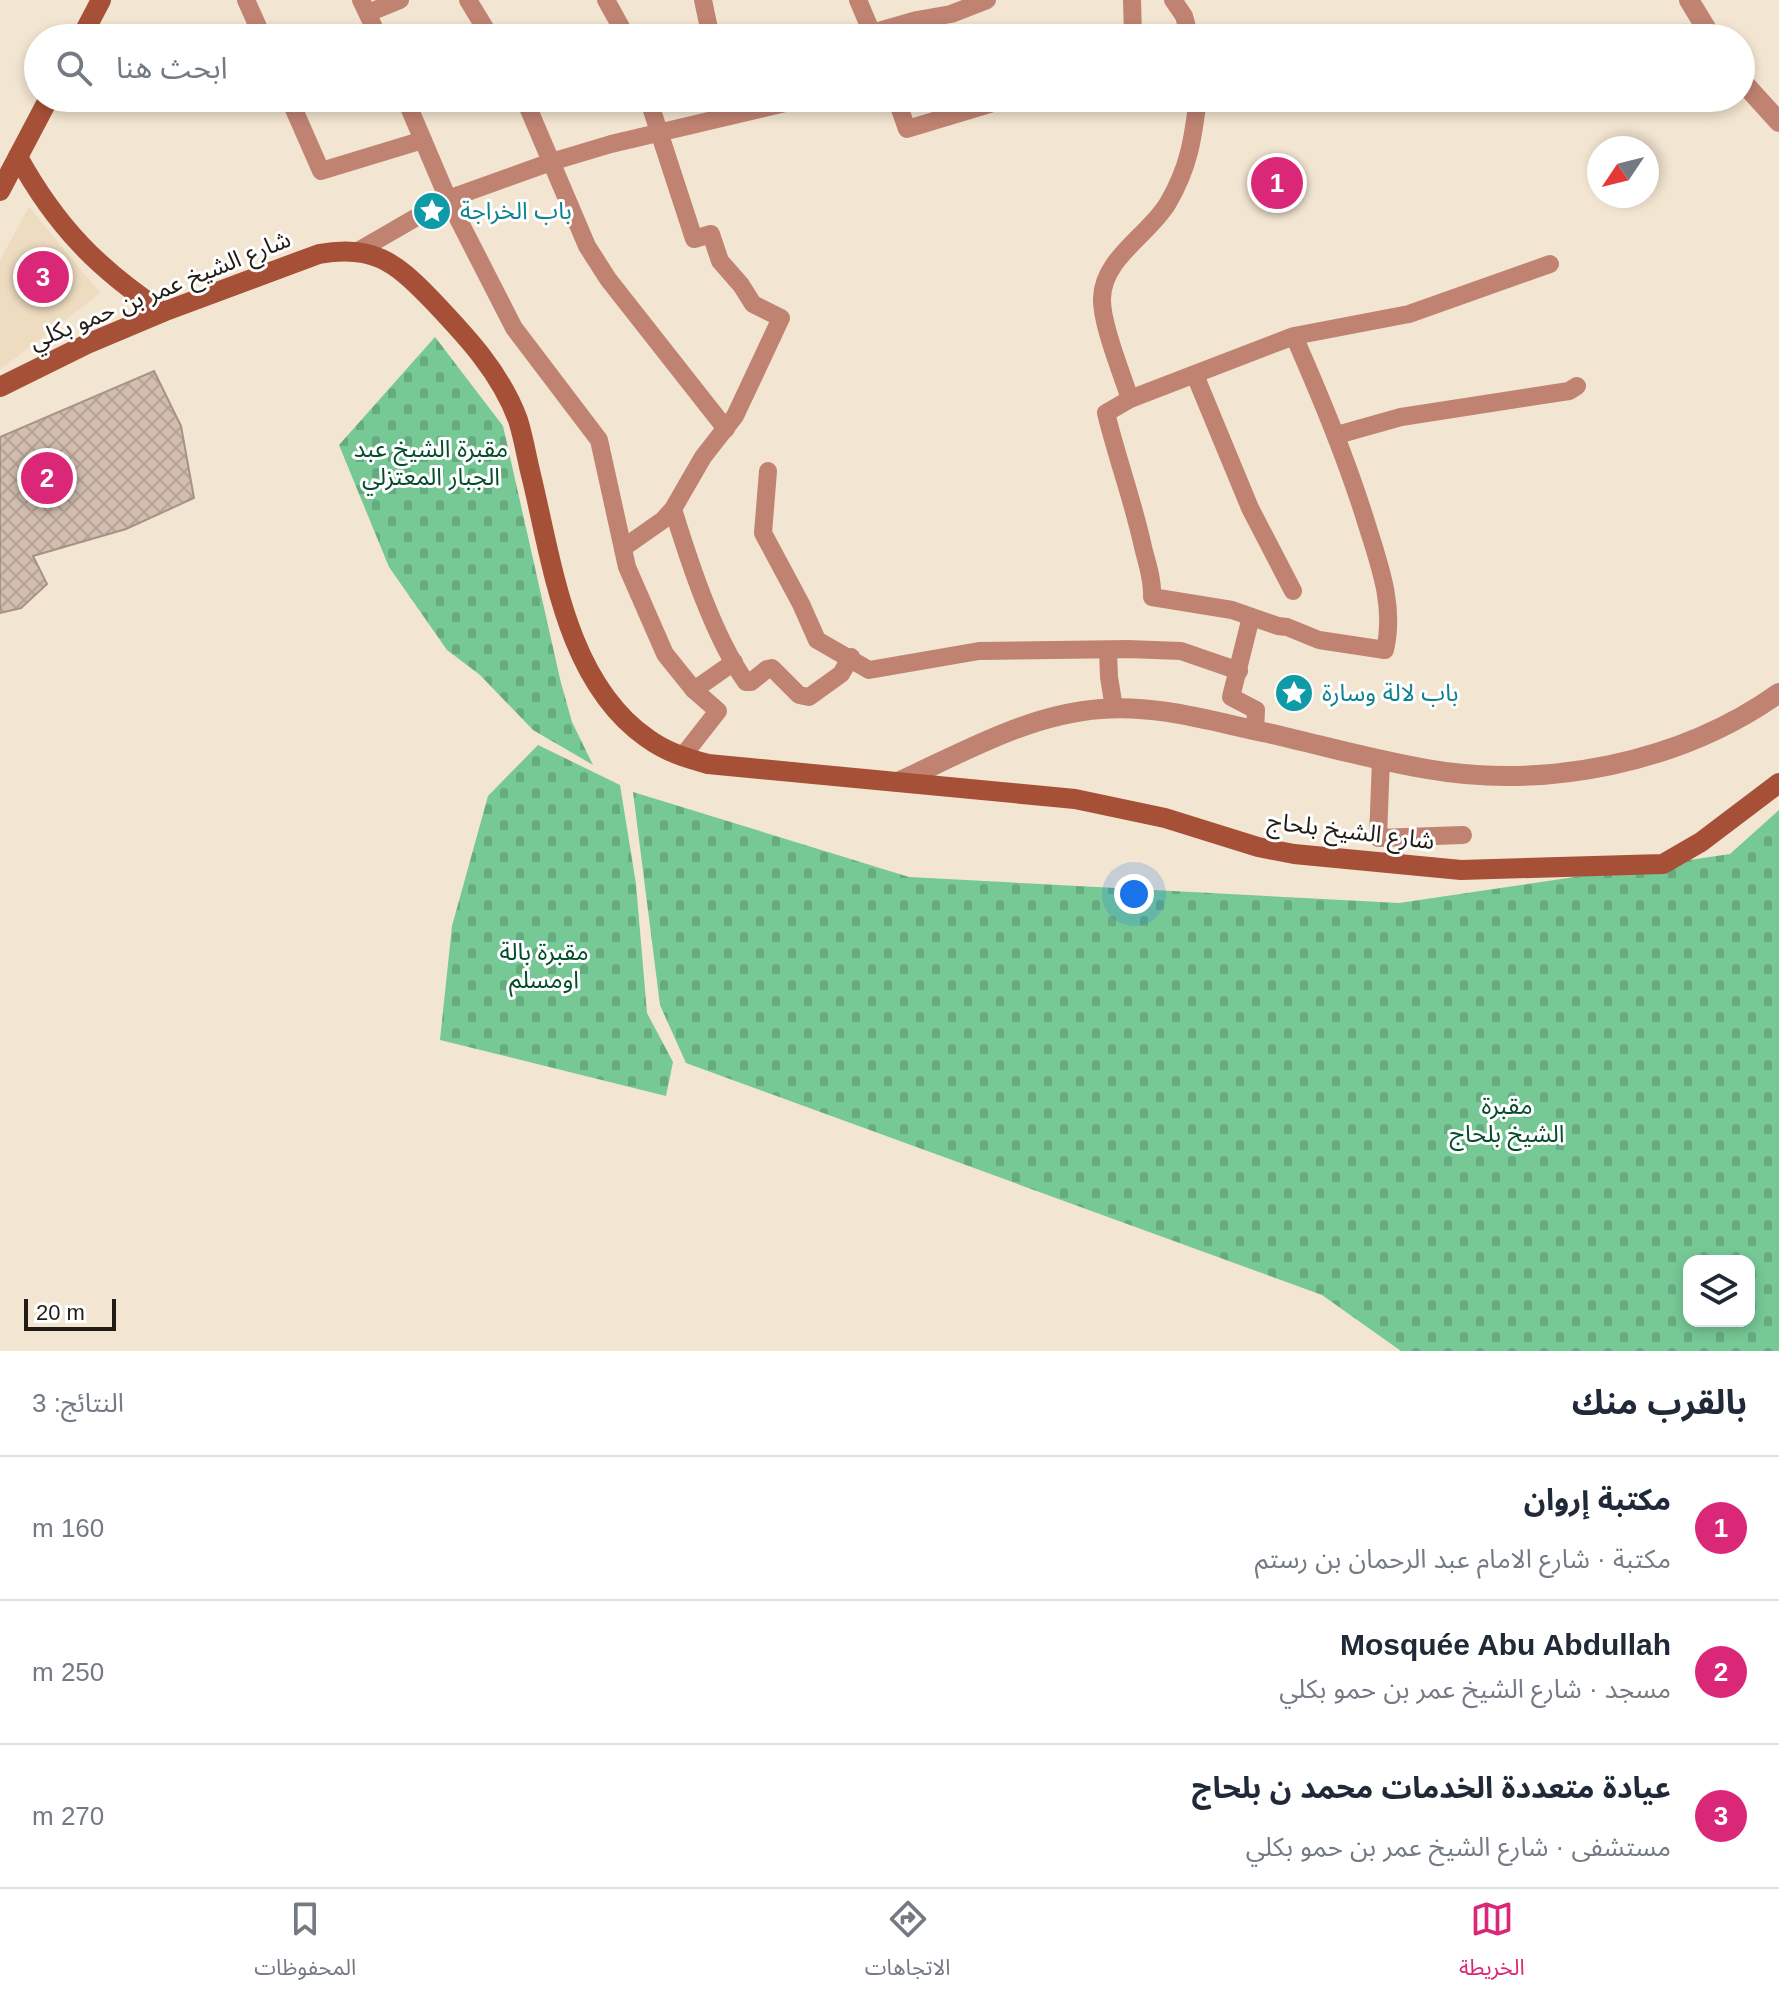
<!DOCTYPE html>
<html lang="ar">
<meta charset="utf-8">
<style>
:root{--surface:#fff;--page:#f6f6f7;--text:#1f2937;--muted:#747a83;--line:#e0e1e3;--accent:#db2777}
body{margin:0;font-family:Helvetica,"Noto Sans Arabic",sans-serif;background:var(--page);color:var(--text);direction:rtl}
.controls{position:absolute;right:24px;bottom:24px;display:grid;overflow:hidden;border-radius:16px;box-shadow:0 4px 12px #0003}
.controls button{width:72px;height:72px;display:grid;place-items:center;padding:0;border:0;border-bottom:2px solid var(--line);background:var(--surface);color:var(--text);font:40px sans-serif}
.compass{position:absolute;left:1587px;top:136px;width:72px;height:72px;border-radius:50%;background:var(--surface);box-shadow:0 4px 12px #0003;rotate:235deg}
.scale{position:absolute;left:24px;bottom:20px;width:92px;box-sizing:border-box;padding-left:8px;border:4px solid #211c15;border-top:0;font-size:22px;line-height:28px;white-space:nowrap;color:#211c15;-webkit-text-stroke:6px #fff;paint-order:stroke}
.you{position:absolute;left:1134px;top:894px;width:28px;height:28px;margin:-20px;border:6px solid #fff;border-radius:50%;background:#1a73e8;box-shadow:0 0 0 12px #1a73e833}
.badge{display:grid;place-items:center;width:52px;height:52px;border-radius:50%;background:var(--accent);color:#fff;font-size:26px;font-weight:700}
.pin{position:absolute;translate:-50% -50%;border:4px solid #fff;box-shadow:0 2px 8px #0006}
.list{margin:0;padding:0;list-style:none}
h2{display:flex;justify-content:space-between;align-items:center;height:104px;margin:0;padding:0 32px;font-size:34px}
h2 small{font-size:26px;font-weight:400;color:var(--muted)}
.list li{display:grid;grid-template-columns:52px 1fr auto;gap:24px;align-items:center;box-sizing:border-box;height:144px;padding:0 32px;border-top:2px solid var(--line)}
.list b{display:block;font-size:30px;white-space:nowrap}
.list p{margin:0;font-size:26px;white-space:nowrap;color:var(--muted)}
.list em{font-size:26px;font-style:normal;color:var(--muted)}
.icon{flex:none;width:44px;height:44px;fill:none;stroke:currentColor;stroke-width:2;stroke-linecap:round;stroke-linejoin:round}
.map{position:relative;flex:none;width:1779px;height:1351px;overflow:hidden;direction:ltr}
.search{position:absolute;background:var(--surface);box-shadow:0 4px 12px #0003;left:24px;right:24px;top:24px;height:88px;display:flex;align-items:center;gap:20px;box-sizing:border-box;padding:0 28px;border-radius:44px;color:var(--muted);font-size:30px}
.sheet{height:536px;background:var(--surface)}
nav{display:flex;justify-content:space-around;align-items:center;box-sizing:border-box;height:112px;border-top:2px solid var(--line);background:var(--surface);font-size:22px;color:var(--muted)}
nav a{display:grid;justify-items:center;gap:4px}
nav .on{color:var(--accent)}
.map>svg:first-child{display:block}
.built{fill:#eedcc1}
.cemetery{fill:url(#cemetery-stones);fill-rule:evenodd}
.building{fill:url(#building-cross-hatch);stroke:#a79386;stroke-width:2}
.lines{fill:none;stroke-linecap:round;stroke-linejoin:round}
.pedestrian{stroke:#c08372;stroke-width:18}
.minor{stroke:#c08372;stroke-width:20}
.secondary{stroke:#a75038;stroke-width:20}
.labels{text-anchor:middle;stroke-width:6;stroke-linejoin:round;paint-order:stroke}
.culture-label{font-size:24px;fill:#0d838f;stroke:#fff;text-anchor:start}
.street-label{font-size:24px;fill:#211c15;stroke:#fff}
.park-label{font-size:24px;fill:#044d2a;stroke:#fff}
</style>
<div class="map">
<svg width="1779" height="1351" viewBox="0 0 1779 1351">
<defs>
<pattern id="cemetery-stones" width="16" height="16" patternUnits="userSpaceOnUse" patternTransform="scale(2)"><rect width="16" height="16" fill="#76c895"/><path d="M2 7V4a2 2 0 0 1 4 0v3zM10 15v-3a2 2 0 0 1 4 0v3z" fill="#66ab80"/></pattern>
<pattern id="building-cross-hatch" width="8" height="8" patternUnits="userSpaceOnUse" patternTransform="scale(2)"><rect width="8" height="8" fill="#d2bdaf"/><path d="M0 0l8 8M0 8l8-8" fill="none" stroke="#b4a296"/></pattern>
</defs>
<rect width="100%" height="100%" fill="#f2e5d1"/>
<polygon class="built" points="29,207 100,293 0,370 0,260"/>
<g class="cemetery">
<polygon points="435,337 503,426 561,683 572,722 593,765 533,730 480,675 447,650 389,567 339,445"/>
<polygon points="538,745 620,785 636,884 647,1013 673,1062 666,1096 440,1040 452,926 488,796"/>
<path d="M633,792L909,877L1399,903L1730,854L1779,810V1351H1401L1322,1295L686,1063L660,1005ZM1689,1261H1749V1321H1689Z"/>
</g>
<polygon class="building" points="154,371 181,426 194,498 126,529 33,556 47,584 21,608 0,613 0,437"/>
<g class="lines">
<g class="pedestrian">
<polyline points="246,0 263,38"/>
<polyline points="361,0 379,38"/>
<polyline points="468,0 491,38"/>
<polyline points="606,0 627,38"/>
<polyline points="703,0 711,38"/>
<polyline points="858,0 874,38"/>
<polyline points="1132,0 1133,38"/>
<polyline points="1173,0 1184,16 1190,38"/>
<polyline points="368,13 400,0"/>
<polyline points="872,33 917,20 951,14 987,0"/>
<polyline points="289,98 321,171 423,140"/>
<polyline points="405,98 448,199 514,328 599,440 627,567 665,654 694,690 718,711 682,757"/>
<polyline points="524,98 587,246 608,279 726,429"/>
<polyline points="896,98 907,129 1010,98"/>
<polyline points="358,251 448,199 551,162 611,144 806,98"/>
<path d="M1294,336C1321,398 1347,460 1367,525C1380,566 1395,607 1385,650L1319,640L1287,627L1278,626L1232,610L1152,597C1153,579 1147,564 1143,547C1133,501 1117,458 1106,413L1130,399L1294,336L1409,314L1550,264"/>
<polyline points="1195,375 1250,508 1293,591"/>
<path d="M1130,399C1122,374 1101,323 1102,298C1103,258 1149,235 1168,203C1189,167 1193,139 1198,98"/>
<polyline points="1337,435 1401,417 1569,391 1577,386"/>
<polyline points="768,471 763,533 801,604 817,640 869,670 979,651 1128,649 1181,651 1239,671"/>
<path d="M673,509C689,561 714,638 746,682H751L767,669L772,668L799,695L809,697L841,674L851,657"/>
<polyline points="623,548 663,520 673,509 703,457 735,416 781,318 753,304 741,285 720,261 711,234 694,239 648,98"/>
<polyline points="1251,617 1231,697 1256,710 1255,731"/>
<polyline points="1108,650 1109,677 1114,708"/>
<polyline points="694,690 734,662"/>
<polyline points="1381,759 1378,838 1463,835"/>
</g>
<g class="minor">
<polyline points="1689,0 1712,38"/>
<polyline points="1741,80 1779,122"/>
<path d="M898,782C962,753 1029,714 1101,709C1157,704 1214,722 1268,733C1321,745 1374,760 1427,769C1545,790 1681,763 1779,693"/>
</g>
<g class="secondary">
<polyline points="81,38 101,0"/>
<path d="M18,157C56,226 98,269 163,312"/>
<polyline points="0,191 49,98"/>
<path d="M0,387L87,344L163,312L319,254C372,244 395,262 430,298C465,335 500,371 518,420C524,439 527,460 532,479C553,567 567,682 647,738C666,752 686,758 708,764L1075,799L1165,818L1258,847L1294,854L1461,870L1663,864L1701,842L1779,783"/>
</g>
</g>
<defs>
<symbol id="sight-disc" viewBox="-11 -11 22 22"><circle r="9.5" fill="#0f9aa8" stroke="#fff"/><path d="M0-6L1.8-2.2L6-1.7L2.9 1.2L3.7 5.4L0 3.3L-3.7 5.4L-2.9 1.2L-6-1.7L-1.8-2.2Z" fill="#fff"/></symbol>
</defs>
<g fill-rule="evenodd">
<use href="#sight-disc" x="410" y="189" width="44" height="44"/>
<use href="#sight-disc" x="1272" y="671" width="44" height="44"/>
</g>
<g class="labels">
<g class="culture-label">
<text x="460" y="219">باب الخراجة</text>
<text x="1322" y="701">باب لالة وسارة</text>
</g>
<g class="street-label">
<text transform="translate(160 290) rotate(-22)" y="8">شارع الشيخ عمر بن حمو بكلي</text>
<text transform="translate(1351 831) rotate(7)" y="8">شارع الشيخ بلحاج</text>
</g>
<g class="park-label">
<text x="431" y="457">مقبرة الشيخ عبد<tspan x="431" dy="28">الجبار المعتزلي</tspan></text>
<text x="544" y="960">مقبرة بالة<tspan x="544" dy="28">اومسلم</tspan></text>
<text x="1507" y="1114">مقبرة<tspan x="1507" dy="28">الشيخ بلحاج</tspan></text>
</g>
</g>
</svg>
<div class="controls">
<button><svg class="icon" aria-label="layers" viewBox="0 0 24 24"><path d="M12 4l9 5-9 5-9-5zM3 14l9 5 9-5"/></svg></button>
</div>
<svg class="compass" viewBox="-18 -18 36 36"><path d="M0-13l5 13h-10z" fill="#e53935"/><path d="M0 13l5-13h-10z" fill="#747a83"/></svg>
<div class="scale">20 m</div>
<div class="you"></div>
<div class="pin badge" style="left:1277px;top:183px">1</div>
<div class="pin badge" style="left:47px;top:478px">2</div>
<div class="pin badge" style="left:43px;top:277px">3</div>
<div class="search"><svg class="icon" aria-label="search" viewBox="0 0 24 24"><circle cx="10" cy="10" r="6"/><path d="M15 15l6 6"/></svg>ابحث هنا</div>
</div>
<section class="sheet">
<h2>بالقرب منك<small>النتائج: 3</small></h2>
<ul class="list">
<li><span class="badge">1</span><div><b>مكتبة إروان</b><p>مكتبة · شارع الامام عبد الرحمان بن رستم</p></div><em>160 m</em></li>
<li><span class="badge">2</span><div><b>Mosquée Abu Abdullah</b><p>مسجد · شارع الشيخ عمر بن حمو بكلي</p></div><em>250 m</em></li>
<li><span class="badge">3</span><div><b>عيادة متعددة الخدمات محمد ن بلحاج</b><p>مستشفى · شارع الشيخ عمر بن حمو بكلي</p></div><em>270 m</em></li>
</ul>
</section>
<nav>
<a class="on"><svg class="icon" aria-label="map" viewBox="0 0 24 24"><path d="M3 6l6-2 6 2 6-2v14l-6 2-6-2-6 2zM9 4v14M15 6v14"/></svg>الخريطة</a>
<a><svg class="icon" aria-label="directions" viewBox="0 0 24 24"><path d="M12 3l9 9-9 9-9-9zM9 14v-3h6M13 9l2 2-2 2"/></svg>الاتجاهات</a>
<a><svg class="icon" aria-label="saved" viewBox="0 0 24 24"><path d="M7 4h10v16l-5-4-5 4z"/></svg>المحفوظات</a>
</nav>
